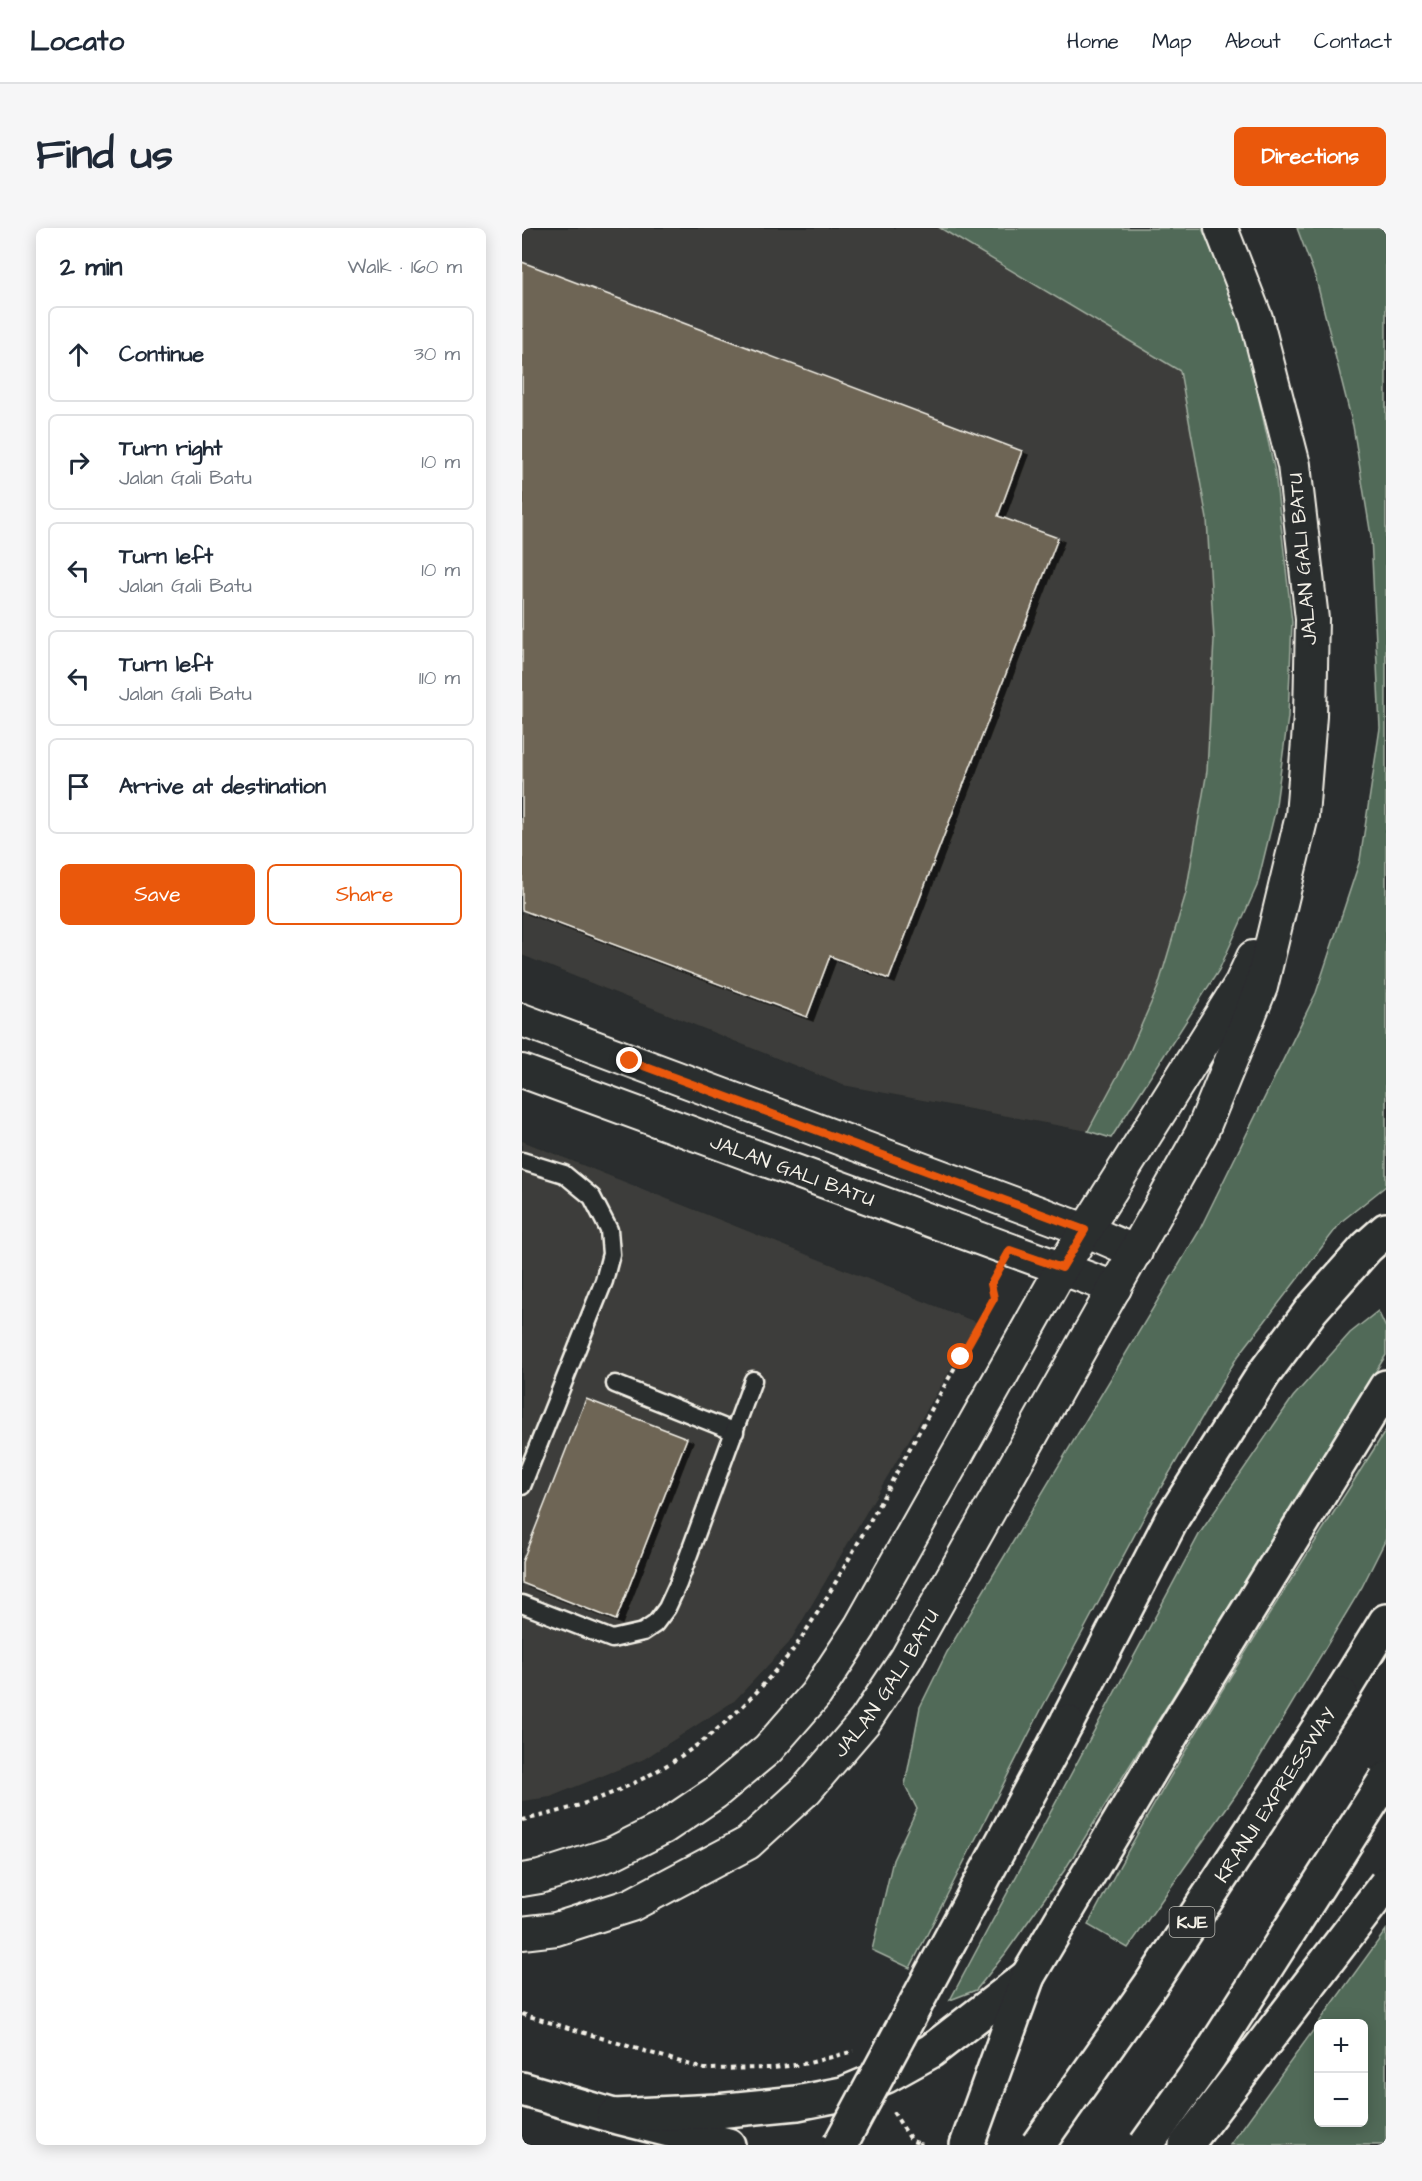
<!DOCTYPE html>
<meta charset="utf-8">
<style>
:root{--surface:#fff;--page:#f6f6f7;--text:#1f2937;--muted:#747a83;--line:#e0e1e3;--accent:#ea580c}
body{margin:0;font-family:"Architects Daughter",sans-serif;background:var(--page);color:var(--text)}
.controls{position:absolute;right:18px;bottom:18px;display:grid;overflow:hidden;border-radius:9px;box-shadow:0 3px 15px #0003}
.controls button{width:54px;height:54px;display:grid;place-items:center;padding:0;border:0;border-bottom:2px solid var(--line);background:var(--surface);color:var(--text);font:30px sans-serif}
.stop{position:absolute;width:18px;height:18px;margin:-14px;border:4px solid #ea580c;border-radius:50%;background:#fff}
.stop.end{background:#ea580c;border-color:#fff;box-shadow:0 2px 6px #0008}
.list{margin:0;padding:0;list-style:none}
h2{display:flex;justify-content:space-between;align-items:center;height:78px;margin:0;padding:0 24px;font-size:26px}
h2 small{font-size:20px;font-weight:400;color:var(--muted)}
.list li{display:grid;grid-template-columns:39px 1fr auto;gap:18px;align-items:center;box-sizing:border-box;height:96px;margin:0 12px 12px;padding:0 12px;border:2px solid var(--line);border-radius:9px}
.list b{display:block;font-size:22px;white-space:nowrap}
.list p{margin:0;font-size:20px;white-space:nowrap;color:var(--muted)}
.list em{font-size:20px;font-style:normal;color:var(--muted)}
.actions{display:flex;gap:12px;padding:18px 24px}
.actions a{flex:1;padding:14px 0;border:2px solid var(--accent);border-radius:9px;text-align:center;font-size:21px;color:var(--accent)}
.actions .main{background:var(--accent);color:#fff}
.icon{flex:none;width:33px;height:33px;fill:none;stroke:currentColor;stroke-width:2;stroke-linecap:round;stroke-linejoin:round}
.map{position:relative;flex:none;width:864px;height:1917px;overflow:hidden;border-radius:9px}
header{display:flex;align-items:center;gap:36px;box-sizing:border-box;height:84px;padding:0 30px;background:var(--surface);border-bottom:2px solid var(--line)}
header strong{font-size:28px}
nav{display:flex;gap:33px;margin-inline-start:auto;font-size:21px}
.intro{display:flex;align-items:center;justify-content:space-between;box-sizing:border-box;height:144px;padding:0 36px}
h1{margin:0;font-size:42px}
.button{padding:15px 27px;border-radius:9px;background:var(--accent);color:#fff;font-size:21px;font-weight:700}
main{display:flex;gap:36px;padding:0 36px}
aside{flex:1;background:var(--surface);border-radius:9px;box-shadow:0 3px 15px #0003}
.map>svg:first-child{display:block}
.built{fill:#3e3e3a}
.green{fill:#516a59;stroke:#a2aea0;stroke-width:1.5;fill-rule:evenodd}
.building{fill:#6e6555;stroke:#f4f1e8;stroke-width:1.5;filter:url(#shadow)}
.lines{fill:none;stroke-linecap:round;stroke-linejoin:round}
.service-casing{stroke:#f4f1e8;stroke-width:21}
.minor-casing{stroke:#f4f1e8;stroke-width:36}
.primary-casing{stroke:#f4f1e8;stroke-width:38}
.motorway-casing{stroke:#f4f1e8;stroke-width:38}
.path{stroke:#f4f1e8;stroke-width:4;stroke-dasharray:4.5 4.5;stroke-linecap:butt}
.service{stroke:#2a2d2e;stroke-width:16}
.minor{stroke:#2a2d2e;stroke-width:32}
.primary{stroke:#2a2d2e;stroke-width:33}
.motorway{stroke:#2a2d2e;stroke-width:33}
.motorway-bridge-casing{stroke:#f4f1e8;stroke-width:38;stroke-linecap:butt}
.motorway-bridge{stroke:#2a2d2e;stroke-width:33}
.route{stroke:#ea580c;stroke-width:8}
.labels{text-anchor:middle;stroke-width:6;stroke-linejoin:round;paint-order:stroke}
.shield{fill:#2a2d2e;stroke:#b7b6b0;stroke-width:1.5}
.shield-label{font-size:18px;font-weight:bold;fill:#f4f1e8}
.street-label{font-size:20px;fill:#f4f1e8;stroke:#2a2d2e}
</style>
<header>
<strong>Locato</strong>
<nav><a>Home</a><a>Map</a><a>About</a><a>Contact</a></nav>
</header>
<div class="intro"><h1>Find us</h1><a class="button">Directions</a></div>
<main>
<aside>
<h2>2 min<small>Walk · 160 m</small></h2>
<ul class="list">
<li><svg class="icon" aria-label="ahead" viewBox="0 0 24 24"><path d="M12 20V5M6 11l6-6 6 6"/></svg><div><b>Continue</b></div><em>30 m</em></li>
<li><svg class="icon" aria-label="right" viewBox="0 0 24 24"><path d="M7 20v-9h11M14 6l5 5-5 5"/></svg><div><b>Turn right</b><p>Jalan Gali Batu</p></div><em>10 m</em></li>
<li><svg class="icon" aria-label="left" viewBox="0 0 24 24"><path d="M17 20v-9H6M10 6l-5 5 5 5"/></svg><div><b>Turn left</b><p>Jalan Gali Batu</p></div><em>10 m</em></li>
<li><svg class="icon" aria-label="left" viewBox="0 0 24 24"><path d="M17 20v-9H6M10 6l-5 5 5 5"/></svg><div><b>Turn left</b><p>Jalan Gali Batu</p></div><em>110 m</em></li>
<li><svg class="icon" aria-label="arrive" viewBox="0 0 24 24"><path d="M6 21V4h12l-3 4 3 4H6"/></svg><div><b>Arrive at destination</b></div></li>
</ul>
<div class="actions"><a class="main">Save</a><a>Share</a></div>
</aside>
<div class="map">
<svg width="864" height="1917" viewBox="0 0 864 1917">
<defs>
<filter id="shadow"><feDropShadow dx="6" dy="4" stdDeviation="0" flood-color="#0009"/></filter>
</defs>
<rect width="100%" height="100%" fill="#2a2d2e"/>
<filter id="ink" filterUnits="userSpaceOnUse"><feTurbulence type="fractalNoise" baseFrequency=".0167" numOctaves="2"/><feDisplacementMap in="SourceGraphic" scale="12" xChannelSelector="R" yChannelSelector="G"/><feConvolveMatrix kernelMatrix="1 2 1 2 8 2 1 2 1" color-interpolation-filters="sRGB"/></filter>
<g filter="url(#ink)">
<g class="built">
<polygon points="0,0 418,0 658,143 685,291 692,412 685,543 664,665 636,759 605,830 566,903 321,857 0,727"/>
<polygon points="0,913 456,1095 267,1415 212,1473 122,1531 28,1569 0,1573"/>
</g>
<g class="green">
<polygon points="418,0 680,0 720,95 753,244 770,394 766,489 753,584 735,658 697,742 589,910 566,903 605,830 636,759 664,665 685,543 692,412 685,291 658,143"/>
<polygon points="775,0 864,0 864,958 820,993 714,1131 628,1278 520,1480 388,1740 350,1722 371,1632 395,1581 383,1557 398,1479 425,1424 676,1005 794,765 838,632 858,500 849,308 831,198 794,51"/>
<polygon points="856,1083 864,1100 864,1127 542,1643 483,1726 454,1762 428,1772 678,1305 771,1169 828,1105"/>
<path d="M864,1202V1311L840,1359L724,1552L606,1720L566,1697C655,1526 761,1365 864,1202Z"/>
<path d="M864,1702V1917H708ZM796,1796H842V1894H796Z"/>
</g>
<g class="building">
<polygon points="0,34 500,223 476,288 536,310 367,751 308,728 285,789 0,682"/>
<polygon points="64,1171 165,1210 94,1392 0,1355 0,1334"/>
</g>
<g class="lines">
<defs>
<g id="service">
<polyline points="0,933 42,946 70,969 87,1002 89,1026 82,1053 0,1258"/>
<polyline points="93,1156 213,1204"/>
<polyline points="0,1376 90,1411 121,1404 133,1396 145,1380 156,1356 231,1152"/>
</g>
<g id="minor">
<polyline points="0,792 563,1002 614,1024"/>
<path id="s1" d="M0,843L593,1060"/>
<polyline points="0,1652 18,1649 89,1626 141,1600 193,1565 246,1521 294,1466 338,1399 540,1040 719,755 731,729"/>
<path id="s2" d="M0,1705L34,1701L109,1677L226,1615L284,1562L343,1493L384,1431L679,906L739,759L780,588L788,488L790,391L772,237L734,90L699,0"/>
</g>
<polyline id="primary" points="0,1861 92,1888 206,1917"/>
<g id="motorway">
<polyline points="819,1466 864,1393"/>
<polyline points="545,1494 651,1289 741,1147 790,1081 845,1019 864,1002"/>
<polyline points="92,1888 195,1883 275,1875 321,1866 364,1848 409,1823 506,1748"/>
<polyline points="445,1917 506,1748 651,1504 864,1159"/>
</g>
</defs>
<use href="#service" class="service-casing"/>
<use href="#minor" class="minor-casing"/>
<use href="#primary" class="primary-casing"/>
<use href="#motorway" class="motorway-casing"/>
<g class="path">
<path d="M0,1592C98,1573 182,1526 247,1450C256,1439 266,1429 274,1418C305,1372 332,1322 359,1273C396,1205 434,1137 472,1070L469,1056L473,1049"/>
<polyline points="0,1786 182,1841 252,1840 287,1835 332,1823"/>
<polyline points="371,1884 390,1913 396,1915"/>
<polyline points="396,1916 404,1917"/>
</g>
<use href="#service" class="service"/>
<use href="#minor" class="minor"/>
<use href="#primary" class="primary"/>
<use href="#motorway" class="motorway"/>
<defs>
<g id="motorway-bridge">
<polyline points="318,1917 545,1494"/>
<path id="s3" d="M516,1917L629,1756L819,1466"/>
<polyline points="624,1917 687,1829 864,1551"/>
<polyline points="664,1917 864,1656"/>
</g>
</defs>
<use href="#motorway-bridge" class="motorway-bridge-casing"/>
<use href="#motorway-bridge" class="motorway-bridge"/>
</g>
</g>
<g class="lines" filter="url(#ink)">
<polyline class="route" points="108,833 563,1002 540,1040 488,1022 469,1056 472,1070 439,1129"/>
</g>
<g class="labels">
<rect class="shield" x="647.5" y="1679" width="45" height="30" rx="4.5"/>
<g class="shield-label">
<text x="670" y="1700">KJE</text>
</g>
<g class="street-label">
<text transform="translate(780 331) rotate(-95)" y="7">JALAN GALI BATU</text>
<text dy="7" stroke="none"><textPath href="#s1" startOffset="288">JALAN GALI BATU</textPath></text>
<text dy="7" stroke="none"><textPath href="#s2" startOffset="458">JALAN GALI BATU</textPath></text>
<text dy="7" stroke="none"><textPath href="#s3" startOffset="423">KRANJI EXPRESSWAY</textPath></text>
</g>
</g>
</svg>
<div class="controls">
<button>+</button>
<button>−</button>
</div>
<div class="stop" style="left:439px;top:1129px"></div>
<div class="stop end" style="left:108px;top:833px"></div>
</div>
</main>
